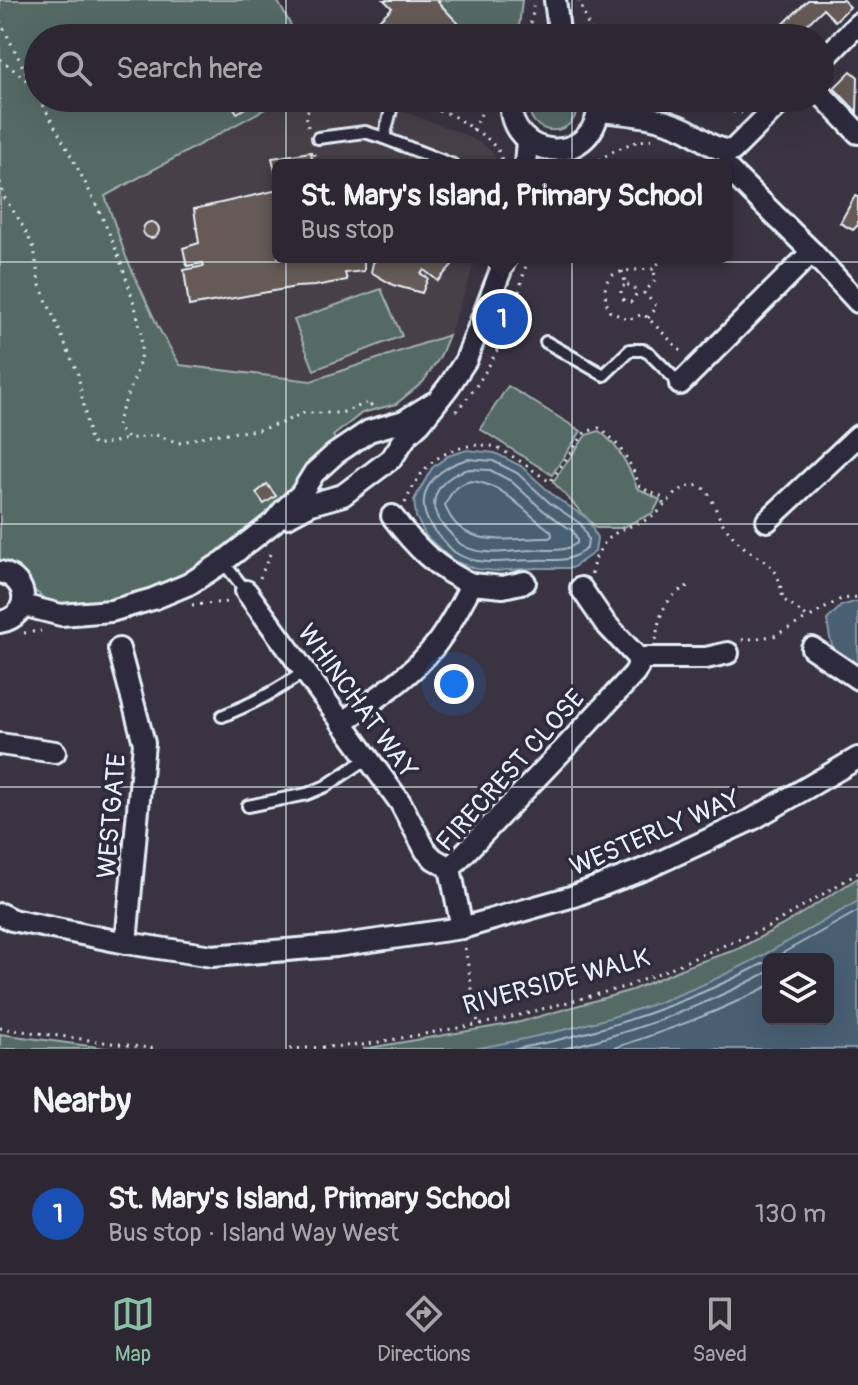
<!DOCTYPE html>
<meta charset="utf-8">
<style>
:root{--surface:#2c2732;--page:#342f3a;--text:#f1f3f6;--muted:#a6a5ac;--line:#48444d;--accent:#8abfa5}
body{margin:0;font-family:Pangolin,sans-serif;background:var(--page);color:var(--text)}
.controls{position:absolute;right:24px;bottom:24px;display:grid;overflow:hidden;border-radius:12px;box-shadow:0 8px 32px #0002}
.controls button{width:72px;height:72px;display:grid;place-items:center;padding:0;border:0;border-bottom:2px solid var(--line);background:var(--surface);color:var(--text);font:40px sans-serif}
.you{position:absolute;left:454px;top:684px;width:28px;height:28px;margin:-20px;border:6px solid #fff;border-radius:50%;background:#1a73e8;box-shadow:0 0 0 12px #1a73e833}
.badge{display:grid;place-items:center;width:52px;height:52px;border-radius:50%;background:var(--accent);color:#fff;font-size:26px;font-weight:700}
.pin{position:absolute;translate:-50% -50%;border:4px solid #fff;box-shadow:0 2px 8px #0006}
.popup{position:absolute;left:272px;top:159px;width:460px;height:104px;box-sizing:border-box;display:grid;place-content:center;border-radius:12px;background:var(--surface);filter:drop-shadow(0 2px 6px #0005);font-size:26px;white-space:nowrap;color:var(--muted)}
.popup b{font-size:30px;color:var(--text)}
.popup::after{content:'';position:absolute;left:50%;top:100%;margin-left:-16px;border:16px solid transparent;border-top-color:var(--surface)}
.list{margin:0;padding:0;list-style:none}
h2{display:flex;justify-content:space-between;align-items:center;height:104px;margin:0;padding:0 32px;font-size:34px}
h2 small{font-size:26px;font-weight:400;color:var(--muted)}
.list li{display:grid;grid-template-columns:52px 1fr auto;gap:24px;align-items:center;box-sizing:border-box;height:120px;padding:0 32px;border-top:2px solid var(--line)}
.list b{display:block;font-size:30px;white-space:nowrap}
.list p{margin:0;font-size:26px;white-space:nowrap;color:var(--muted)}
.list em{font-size:26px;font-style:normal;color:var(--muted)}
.icon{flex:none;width:44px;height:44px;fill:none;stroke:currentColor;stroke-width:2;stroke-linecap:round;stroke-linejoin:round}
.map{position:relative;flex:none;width:858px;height:1049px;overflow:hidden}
.search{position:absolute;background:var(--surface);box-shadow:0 8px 32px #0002;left:24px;right:24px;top:24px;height:88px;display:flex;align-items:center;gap:20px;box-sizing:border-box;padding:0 28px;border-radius:44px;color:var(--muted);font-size:30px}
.sheet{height:224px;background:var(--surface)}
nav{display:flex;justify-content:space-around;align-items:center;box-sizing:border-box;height:112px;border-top:2px solid var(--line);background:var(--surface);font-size:22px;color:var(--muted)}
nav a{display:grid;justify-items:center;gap:4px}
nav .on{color:var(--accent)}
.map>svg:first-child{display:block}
.built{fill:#473f48}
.green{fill:#566b65;stroke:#9faeae;stroke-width:2}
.water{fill:#496073;stroke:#899aa8;stroke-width:2;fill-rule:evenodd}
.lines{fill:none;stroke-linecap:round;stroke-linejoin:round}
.shore{stroke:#a8b7c3;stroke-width:2}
.building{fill:#655a55;stroke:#e8f1f8;stroke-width:2}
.service-casing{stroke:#e8f1f8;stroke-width:16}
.minor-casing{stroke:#e8f1f8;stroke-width:26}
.path{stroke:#e8f1f8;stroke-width:3;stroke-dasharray:2 6;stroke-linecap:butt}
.service{stroke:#2f2a3d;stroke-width:10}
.minor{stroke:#2f2a3d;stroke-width:20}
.grid{fill:none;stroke:#e8f1f8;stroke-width:2;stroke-opacity:0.55}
.labels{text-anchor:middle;stroke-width:7;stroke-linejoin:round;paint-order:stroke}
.street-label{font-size:26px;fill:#e8f1f8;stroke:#2f2a3d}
</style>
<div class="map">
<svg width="858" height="1049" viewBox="0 0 858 1049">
<rect width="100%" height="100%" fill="#3a3442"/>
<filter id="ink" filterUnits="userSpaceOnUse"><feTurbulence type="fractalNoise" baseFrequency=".0125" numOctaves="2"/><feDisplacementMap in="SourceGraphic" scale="16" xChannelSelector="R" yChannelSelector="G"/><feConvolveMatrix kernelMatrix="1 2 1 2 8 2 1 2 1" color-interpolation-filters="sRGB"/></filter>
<g filter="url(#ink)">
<polygon class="built" points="285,98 367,98 461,133 484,145 494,154 498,165 278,165 278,257 477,257 449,335 311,381 180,365 159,329 126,257 105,196"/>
<g class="green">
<polygon points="0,0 277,0 298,38 38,38 38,98 285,98 105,196 126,257 159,329 180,365 311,381 449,335 440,357 423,382 396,404 362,413 333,436 339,444 288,495 187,578 127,600 78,605 50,603 0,563"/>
<polygon points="440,0 522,0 519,27 510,38 472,38 438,2"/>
<path d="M530,98H576C585,141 521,141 530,98Z"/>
<polygon points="381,289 402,336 314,370 294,320"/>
<polygon points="508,386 581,431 552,475 480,429"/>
<path d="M599,431C617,443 630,468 637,488L660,500L653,513L621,528H596L553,482L586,435Z"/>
<polygon points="858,878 858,977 828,959 768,959 768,1019 718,1049 363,1049 520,1022 632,990 688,966 738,949 783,925"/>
<polygon points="0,1034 112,1049 0,1049"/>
</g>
<g class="water">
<polygon points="467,450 495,453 521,466 555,497 588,519 597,538 595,552 572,568 537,568 496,571 477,569 453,561 426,536 416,517 414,500 432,468 448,456"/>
<path d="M858,601V668C831,650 832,652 827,620L841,606Z"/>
<path d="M858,901V1049H474C538,1037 601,1023 662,1001C731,976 795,938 858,901ZM828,959V1019H768V959Z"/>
</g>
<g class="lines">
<g class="shore">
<path d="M468,459L493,461L517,473L550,503L581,524L588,539L587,548C567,564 558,559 535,560C510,560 479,568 456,553C451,550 447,544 443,540C407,507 425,471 468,459Z"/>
<path d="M469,469L490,470L511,481L544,511L573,531L577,540V543C563,553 552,549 535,550C512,550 483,558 462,545C457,542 453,536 449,532C421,506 436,478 469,469Z"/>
<path d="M471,481C506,484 523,512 551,531L552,536L549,538C511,537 461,552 445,505C451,492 457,484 471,481Z"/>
<polyline points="772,959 858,911"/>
<path d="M516,1049C604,1032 689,1003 768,961"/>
<path d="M562,1049C634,1032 703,1007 768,972"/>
<path d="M611,1049C665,1031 718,1013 768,986"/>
</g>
</g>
<g class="building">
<polygon points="384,0 439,0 438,2 472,38 420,38 411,28 400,38 377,38 369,29 392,8"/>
<polygon points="808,0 843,0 850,7 835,21 823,9 793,38 769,38"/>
<polygon points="851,71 858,77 857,112 834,88"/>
<polygon points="228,98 264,98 237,113"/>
<polygon points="311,152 313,165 278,165 278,183 272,158"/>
<polygon points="278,190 278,257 364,257 364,271 345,273 347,280 315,286 296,287 189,306 184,270 204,266 203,263 187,266 183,248 199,243 194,209"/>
<polygon points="855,196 858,197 858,225 853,230 840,223"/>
<circle cx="151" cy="230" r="8"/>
<polygon points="378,257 383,258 459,257 438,281 424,270 421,274 428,278 422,293 393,285 371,272 373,263"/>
<polygon points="267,484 276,496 264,504 256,493"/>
</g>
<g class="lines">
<defs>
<g id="service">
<polyline points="394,98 384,138 453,165"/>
<polyline points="318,138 365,132 384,138"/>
<polyline points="546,342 604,375 630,350 643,350 649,353 680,384"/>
<polyline points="223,562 246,591"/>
<path d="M222,716C254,703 277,691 305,671"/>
<polyline points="248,806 307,794 326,786 368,758"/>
</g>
<g id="minor">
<polyline points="555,0 560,38"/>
<polyline points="820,63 858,24"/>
<polyline points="820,93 858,133"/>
<path d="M511,98C504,162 601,171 599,98"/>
<path d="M600,111C631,114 658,116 687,130C704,139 711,149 732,151L785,98"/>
<polyline points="525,165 527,140"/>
<polyline points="726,167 812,252 858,302"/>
<polyline points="680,384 812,252"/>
<path d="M392,516C414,545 437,570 472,584"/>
<polyline points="287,517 311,504 343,495 392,458 407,435 420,423 449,386 466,360 506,257"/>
<polyline points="767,521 858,436"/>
<path d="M0,572C30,579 32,616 0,622"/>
<polyline points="581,588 605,623 638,658"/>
<polyline points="246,591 400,802 426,851 434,859 450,868"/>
<polyline points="22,605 61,615 111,611 153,599 189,584 223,562 274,522 284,510 301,494 314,473 335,454 369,431 404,421 433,403"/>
<polyline points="812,648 858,679"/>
<polyline points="119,649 144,743 126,943"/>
<path d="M342,723C373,700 409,678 433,648C449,629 460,605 472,584L503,587L525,582"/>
<polyline points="0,744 55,752"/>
<polyline points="0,914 12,920 126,943 212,956 336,946 462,928 574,896 647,868 753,819 858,758"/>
<polyline points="462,928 450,868 562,751 634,674 638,667 638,658 706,658 728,653"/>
</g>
</defs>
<use href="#service" class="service-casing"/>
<use href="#minor" class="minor-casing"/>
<g class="path">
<polyline points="579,0 588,25 595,38"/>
<polyline points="0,21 33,87"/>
<path d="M524,38C531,27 534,13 533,0"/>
<polyline points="0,59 28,81"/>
<path d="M39,98C75,163 112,226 132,297C138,316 144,338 140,358C136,382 122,403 117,427L128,439L156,435L179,443L209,435L258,430L281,423L304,413H341L370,402L373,412"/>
<polyline points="359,98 370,103 372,98"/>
<polyline points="671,98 682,103 742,113"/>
<polyline points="408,102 450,114 487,138 498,150 504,165"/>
<polyline points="308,127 306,114 310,107 343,103 346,98"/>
<polyline points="473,130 489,98"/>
<polyline points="314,154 318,165"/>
<path d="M592,165C611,151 630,141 654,139"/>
<polyline points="0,182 4,197 20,221 34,248 39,283 78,374 90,441 95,446 128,439"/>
<path d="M664,257L653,269C621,271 595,268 609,311L628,320L643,314L649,319L682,352"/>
<polyline points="622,271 626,285 621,287 621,294 624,300 631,302 637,293 632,285 626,285"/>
<polyline points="648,318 657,307 644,293 656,279 653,269"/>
<path d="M456,411C483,382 503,343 515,306C520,290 523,273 529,257"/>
<path d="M405,503C419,474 428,458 460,448C470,445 480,444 491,446C507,450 535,472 550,482L585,432L599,428C619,441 632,465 640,487L663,498V506"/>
<path d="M592,574C592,562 599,550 606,541C618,527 640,525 655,515C666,506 681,481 699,486C711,488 716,515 724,525C730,533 737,542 745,548C754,556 767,560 774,570C780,578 781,589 783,599L808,618L841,599L858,597"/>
<polyline points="260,578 272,549"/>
<polyline points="192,605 228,602"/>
<polyline points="24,633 41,631"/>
<path d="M656,640C659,613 665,597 690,585"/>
<polyline points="742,640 774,636 808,618"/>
<polyline points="465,948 478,1023"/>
<polyline points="0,1028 156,1049"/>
<polyline points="290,1049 362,1045 497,1021 628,986 768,927 858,873"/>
</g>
<use href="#service" class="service"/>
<use href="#minor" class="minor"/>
</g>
</g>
<path class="grid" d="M286,0V38M572,0V38M286,98V1049M572,98V1049M0,262H858M0,524H858M0,787H858"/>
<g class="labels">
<g class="street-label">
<text transform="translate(358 701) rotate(54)" y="9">WHINCHAT WAY</text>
<text transform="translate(510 770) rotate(-48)" y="9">FIRECREST CLOSE</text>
<text transform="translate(111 816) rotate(-85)" y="9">WESTGATE</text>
<text transform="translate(655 832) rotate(-23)" y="9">WESTERLY WAY</text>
<text transform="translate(556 981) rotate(-15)" y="9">RIVERSIDE WALK</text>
</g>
</g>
</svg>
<div class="controls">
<button><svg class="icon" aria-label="layers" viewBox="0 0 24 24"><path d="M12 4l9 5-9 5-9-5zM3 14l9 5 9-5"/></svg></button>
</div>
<div class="you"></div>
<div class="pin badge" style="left:502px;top:319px;background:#1a4fb4">1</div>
<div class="popup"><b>St. Mary's Island, Primary School</b>Bus stop</div>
<div class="search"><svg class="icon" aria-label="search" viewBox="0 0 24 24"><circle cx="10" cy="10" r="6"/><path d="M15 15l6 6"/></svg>Search here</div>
</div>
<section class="sheet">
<h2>Nearby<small></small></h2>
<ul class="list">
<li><span class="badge" style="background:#1a4fb4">1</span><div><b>St. Mary's Island, Primary School</b><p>Bus stop · Island Way West</p></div><em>130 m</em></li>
</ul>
</section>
<nav>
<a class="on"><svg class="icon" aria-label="map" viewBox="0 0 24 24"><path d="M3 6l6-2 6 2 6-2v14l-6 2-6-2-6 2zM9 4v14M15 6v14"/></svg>Map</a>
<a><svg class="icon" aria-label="directions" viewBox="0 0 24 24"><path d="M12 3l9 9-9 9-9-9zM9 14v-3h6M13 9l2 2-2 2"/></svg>Directions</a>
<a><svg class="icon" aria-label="saved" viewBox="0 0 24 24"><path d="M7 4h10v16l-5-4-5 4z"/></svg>Saved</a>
</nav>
